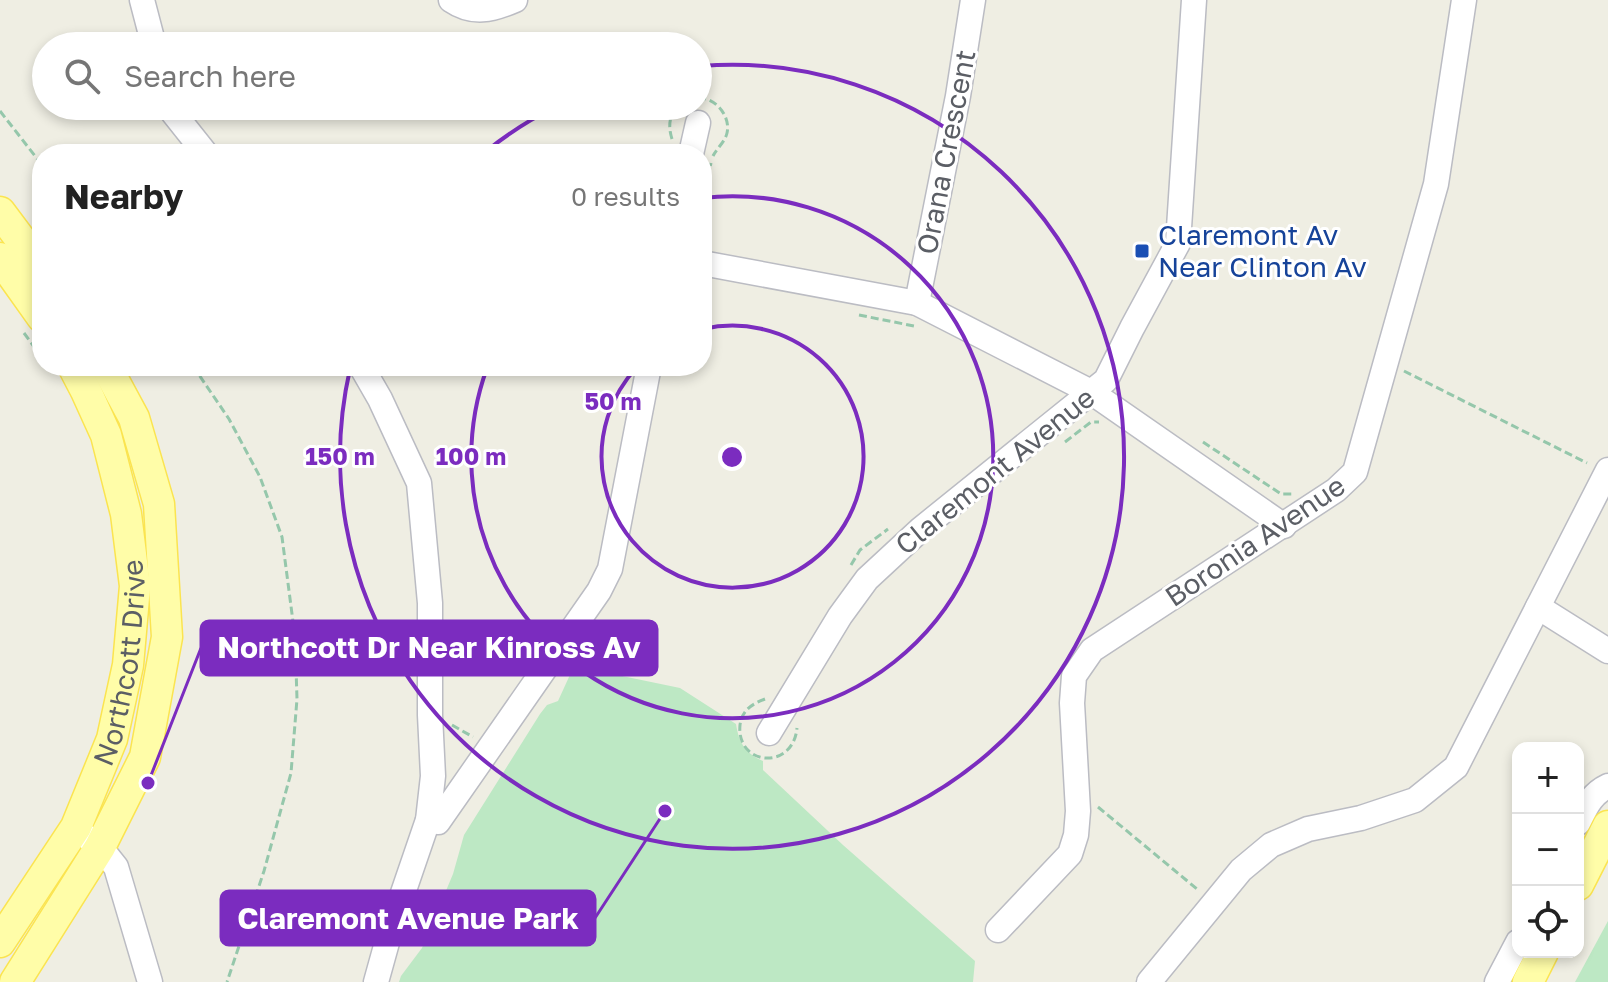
<!DOCTYPE html>
<meta charset="utf-8">
<style>
:root{--surface:#fff;--page:#f2f2f2;--text:#222;--muted:#767676;--line:#e0e0e0}
body{margin:0;font-family:"Golos Text",sans-serif;background:var(--page);color:var(--text)}
.controls{position:absolute;right:24px;bottom:24px;display:grid;overflow:hidden;border-radius:16px;box-shadow:0 4px 12px #0003}
.controls button{width:72px;height:72px;display:grid;place-items:center;padding:0;border:0;border-bottom:2px solid var(--line);background:var(--surface);color:var(--text);font:40px sans-serif}
.list{margin:0;padding:0;list-style:none}
h2{display:flex;justify-content:space-between;align-items:center;height:104px;margin:0;padding:0 32px;font-size:34px}
h2 small{font-size:26px;font-weight:400;color:var(--muted)}
.icon{flex:none;width:44px;height:44px;fill:none;stroke:currentColor;stroke-width:2;stroke-linecap:round;stroke-linejoin:round}
.map{position:relative;flex:none;width:1608px;height:982px;overflow:hidden}
.search{position:absolute;background:var(--surface);box-shadow:0 4px 12px #0003;left:32px;top:32px;width:680px;height:88px;display:flex;align-items:center;gap:20px;box-sizing:border-box;padding:0 28px;border-radius:44px;color:var(--muted);font-size:30px}
.panel{position:absolute;background:var(--surface);box-shadow:0 4px 12px #0003;left:32px;top:144px;width:680px;height:232px;border-radius:32px}
.map>svg:first-child{display:block}
.green{fill:#bde8c4}
.lines{fill:none;stroke-linecap:round;stroke-linejoin:round}
.minor-casing{stroke:#bbbcc3;stroke-width:27}
.major-casing{stroke:#fbe450;stroke-width:33}
.path{stroke:#95c7ab;stroke-width:3;stroke-dasharray:8 4;stroke-linecap:butt}
.minor{stroke:#fff;stroke-width:24}
.major{stroke:#fffda8;stroke-width:30}
.ring{fill:none;stroke:#7b2cbf;stroke-width:4}
.transit-dot{fill:#1a4fb4;stroke:#fff;stroke-width:3}
.labels{text-anchor:middle;stroke-width:6;stroke-linejoin:round;paint-order:stroke}
.street-label{font-size:28px;fill:#5b5e65;stroke:#fff}
.transit-label{font-size:28px;fill:#164399;stroke:#fff;text-anchor:start}
.centre{fill:#7b2cbf;stroke:#fff;stroke-width:4}
.ring-label{font-size:24px;text-anchor:middle;font-weight:bold;fill:#7b2cbf;stroke:#fff;stroke-width:6;stroke-linejoin:round;paint-order:stroke}
.leader{fill:none;stroke:#7b2cbf;stroke-width:3}
.callout-dot{fill:#7b2cbf;stroke:#fff;stroke-width:3}
.callout{fill:#7b2cbf;stroke:#7b2cbf;stroke-width:3}
.callout-label{font-size:30px;text-anchor:middle;font-weight:bold;fill:#fff}
</style>
<div class="map">
<svg width="1608" height="982" viewBox="0 0 1608 982">
<rect width="100%" height="100%" fill="#efeee3"/>
<g class="green">
<path d="M574,666L680,688L736,724C739,743 745,753 763,761V770L843,845L975,961L973,982H399L401,976L422,948L453,874L464,835L540,714L547,705L558,701Z"/>
<polygon points="1608,921 1608,982 1575,982"/>
</g>
<g class="lines">
<defs>
<g id="minor">
<polyline points="142,0 154,46"/>
<path d="M451,0C473,15 492,10 515,0"/>
<polyline points="170,106 171,110 206,154"/>
<polyline points="691,154 698,123"/>
<polyline points="702,263 917,303 1091,392 1284,526"/>
<polyline points="917,303 958,96 973,0"/>
<polyline points="361,366 380,399 419,483 430,603 430,715 433,776 428,820 391,928 376,982"/>
<polyline points="1538,607 1608,651"/>
<polyline points="769,733 840,616 867,579 921,529 1106,380 1132,328 1178,243 1194,0"/>
<polyline points="428,820 438,822 599,591 610,569 649,366"/>
<path d="M1578,823C1586,807 1591,794 1608,786"/>
<polyline points="87,837 100,847 116,867 150,982"/>
<polyline points="998,930 1070,854 1076,835 1078,811 1072,703 1074,676 1092,650 1336,490 1355,472 1436,184 1464,0"/>
<polyline points="1149,982 1241,870 1271,845 1308,829 1361,818 1415,800 1456,767 1608,470"/>
<polyline points="1497,982 1518,942"/>
</g>
<g id="major">
<polyline points="0,212 42,268"/>
<polyline points="0,258 42,317"/>
<polyline points="1578,885 1608,826"/>
<path id="s1" d="M0,942L76,827L112,739L128,665L135,586L126,514L106,435L86,391L73,366"/>
<polyline points="15,982 100,847 145,757 167,637 159,504 134,418 106,366"/>
<polyline points="1528,982 1543,952"/>
</g>
</defs>
<use href="#minor" class="minor-casing"/>
<use href="#major" class="major-casing"/>
<g class="path">
<path d="M698,98C715,97 731,116 727,133C725,142 717,148 713,156"/>
<polyline points="0,111 42,165"/>
<path d="M672,139C668,126 669,117 677,106"/>
<polyline points="702,201 711,163"/>
<polyline points="859,315 914,326"/>
<polyline points="24,333 42,358"/>
<polyline points="193,366 229,419 260,477 282,537 295,637 297,699 291,773 264,871 227,982"/>
<polyline points="1404,371 1587,463"/>
<polyline points="1065,442 1091,422 1099,422"/>
<polyline points="1203,442 1281,494 1292,494"/>
<polyline points="851,565 860,550 888,529"/>
<path d="M765,699C752,704 742,710 740,725C736,766 793,771 797,728"/>
<polyline points="452,725 473,737"/>
<polyline points="1098,807 1197,889"/>
</g>
<use href="#minor" class="minor"/>
<use href="#major" class="major"/>
</g>
<g class="ring">
<path d="M703 329A131 131 0 1 1 637 367"/>
<path d="M702 198A261 261 0 1 1 487 368"/>
<path d="M485 152A392 392 0 0 1 557 106M701 66A392 392 0 1 1 350 369"/>
</g>
<rect class="transit-dot" x="1134" y="243" width="16" height="16" rx="4"/>
<g class="labels">
<g class="street-label">
<text transform="translate(946 152) rotate(-79)" y="10">Orana Crescent</text>
<text transform="translate(995 471) rotate(-39)" y="10">Claremont Avenue</text>
<text transform="translate(1255 541) rotate(-34)" y="10">Boronia Avenue</text>
<text dy="10" stroke="none"><textPath href="#s1" startOffset="310">Northcott Drive</textPath></text>
</g>
<g class="transit-label">
<text x="1158" y="245">Claremont Av<tspan x="1158" dy="32">Near Clinton Av</tspan></text>
</g>
</g>
<circle cx="732" cy="457" r="12" class="centre"/>
<g class="ring-label">
<text x="613" y="410">50 m</text>
<text x="340" y="465">150 m</text>
<text x="471" y="465">100 m</text>
</g>
<path class="leader" d="M148 783L201 648M665 811L595 918"/>
<g class="callout-dot">
<circle cx="148" cy="783" r="8"/>
<circle cx="665" cy="811" r="8"/>
</g>
<g class="callout">
<rect x="201" y="621" width="456" height="54" rx="8"/>
<rect x="221" y="891" width="374" height="54" rx="8"/>
</g>
<g class="callout-label">
<text x="429" y="658">Northcott Dr Near Kinross Av</text>
<text x="408" y="929">Claremont Avenue Park</text>
</g>
</svg>
<div class="controls">
<button>+</button>
<button>−</button>
<button><svg class="icon" aria-label="locate" viewBox="0 0 24 24"><circle cx="12" cy="12" r="6"/><path d="M12 2v4M12 18v4M2 12h4M18 12h4"/></svg></button>
</div>
<div class="search"><svg class="icon" aria-label="search" viewBox="0 0 24 24"><circle cx="10" cy="10" r="6"/><path d="M15 15l6 6"/></svg>Search here</div>
<section class="panel">
<h2>Nearby<small>0 results</small></h2>
<ul class="list">
</ul>
</section>
</div>
